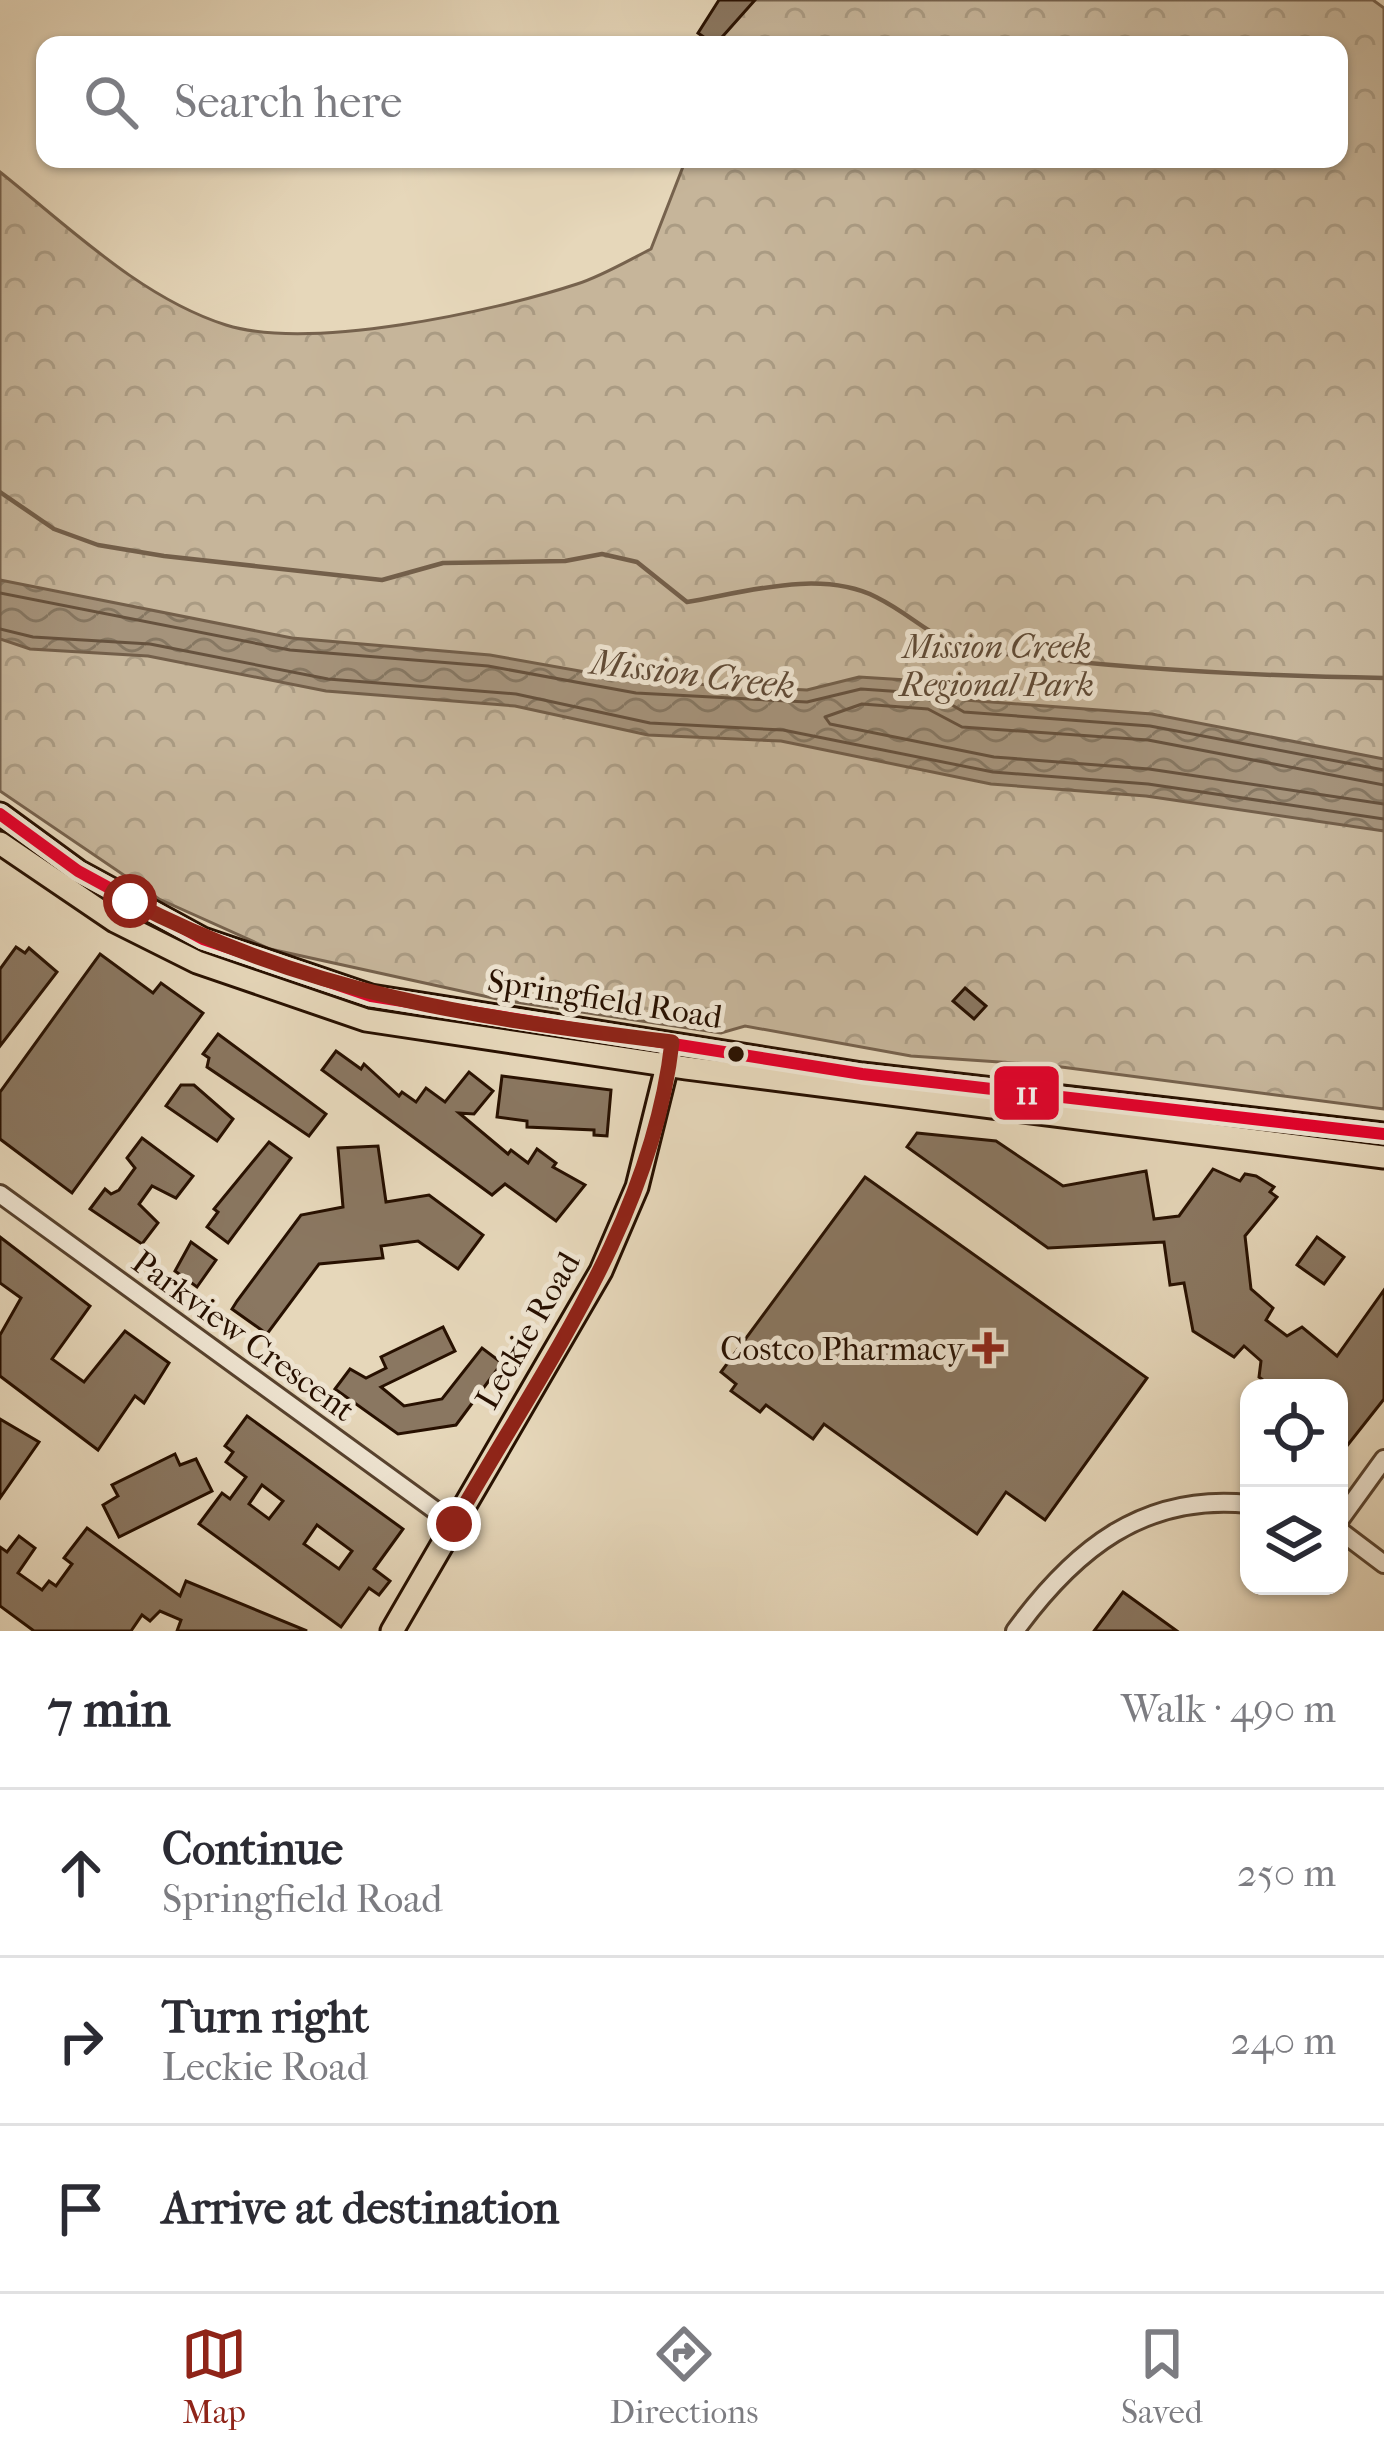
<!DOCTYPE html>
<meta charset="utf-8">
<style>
:root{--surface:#fff;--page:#f2f2f3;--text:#2b2b33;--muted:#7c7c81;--line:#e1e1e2;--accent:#8f2418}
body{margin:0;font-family:"IM FELL French Canon",serif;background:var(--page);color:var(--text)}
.controls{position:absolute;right:36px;bottom:36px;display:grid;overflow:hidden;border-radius:24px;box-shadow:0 3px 9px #0004}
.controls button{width:108px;height:108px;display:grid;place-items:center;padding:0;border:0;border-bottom:3px solid var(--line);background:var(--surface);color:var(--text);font:60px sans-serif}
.stop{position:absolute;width:36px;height:36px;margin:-27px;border:9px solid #8f2418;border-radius:50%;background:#fff}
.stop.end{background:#8f2418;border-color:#fff;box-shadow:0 3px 12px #0008}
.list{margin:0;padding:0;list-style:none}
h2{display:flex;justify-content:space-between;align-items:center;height:156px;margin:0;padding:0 48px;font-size:51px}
h2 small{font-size:39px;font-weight:400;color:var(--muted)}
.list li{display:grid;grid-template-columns:78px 1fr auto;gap:36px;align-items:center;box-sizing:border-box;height:168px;padding:0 48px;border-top:3px solid var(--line)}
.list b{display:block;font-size:45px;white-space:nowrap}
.list p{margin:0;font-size:39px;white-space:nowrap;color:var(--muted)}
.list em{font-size:39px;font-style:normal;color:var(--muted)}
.icon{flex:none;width:66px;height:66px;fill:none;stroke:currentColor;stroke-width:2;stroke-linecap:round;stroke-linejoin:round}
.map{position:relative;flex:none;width:1384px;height:1631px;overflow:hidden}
.search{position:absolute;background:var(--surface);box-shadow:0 3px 9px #0004;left:36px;right:36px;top:36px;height:132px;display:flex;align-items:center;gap:30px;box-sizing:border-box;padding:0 42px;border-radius:24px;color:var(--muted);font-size:45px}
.sheet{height:660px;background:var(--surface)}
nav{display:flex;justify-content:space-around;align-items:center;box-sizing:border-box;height:168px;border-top:3px solid var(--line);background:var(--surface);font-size:33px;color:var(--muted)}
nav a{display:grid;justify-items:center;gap:6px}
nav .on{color:var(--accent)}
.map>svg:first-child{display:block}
.forest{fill:url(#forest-crowns);stroke:#76624d;stroke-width:3}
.water{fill:url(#water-waves);stroke:#735f4a;stroke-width:3}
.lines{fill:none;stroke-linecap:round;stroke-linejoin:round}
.shore{stroke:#66523e;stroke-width:3}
.stream{stroke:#735f4a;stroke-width:4.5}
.building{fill:#8a7761;stroke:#271000;stroke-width:3;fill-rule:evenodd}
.minor-casing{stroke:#57422e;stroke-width:22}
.major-casing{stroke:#271000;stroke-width:27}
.minor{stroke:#efe5d2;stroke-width:16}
.major{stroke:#e6d7ba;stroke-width:21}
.bus-1-casing{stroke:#efe5d2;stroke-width:21}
.bus-1{stroke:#e4002b;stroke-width:12}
.route{stroke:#8f2418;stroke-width:15}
.bus-dot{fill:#271000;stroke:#efe5d2;stroke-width:4.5}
.poi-dot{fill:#8f2418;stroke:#efe5d2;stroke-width:4.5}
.labels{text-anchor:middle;stroke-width:10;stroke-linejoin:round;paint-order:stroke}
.park-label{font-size:33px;font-style:italic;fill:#5f4a36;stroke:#efe5d2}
.street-label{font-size:33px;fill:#271000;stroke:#efe5d2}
.poi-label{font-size:33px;fill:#271000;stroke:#efe5d2;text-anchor:end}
.water-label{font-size:36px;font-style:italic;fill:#604b37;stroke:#efe5d2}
.line-badge{stroke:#efe5d2;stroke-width:4.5}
.badge-label{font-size:33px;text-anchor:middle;font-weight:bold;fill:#fff}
</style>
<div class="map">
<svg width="1384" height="1631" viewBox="0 0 1384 1631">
<defs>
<pattern id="forest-crowns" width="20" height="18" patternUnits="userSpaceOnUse" patternTransform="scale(3)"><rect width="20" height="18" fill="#c6b59a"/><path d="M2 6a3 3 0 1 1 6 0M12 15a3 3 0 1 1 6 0" fill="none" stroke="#aa9b83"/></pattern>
<pattern id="water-waves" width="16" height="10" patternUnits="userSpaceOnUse" patternTransform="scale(3)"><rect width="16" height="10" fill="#a5937b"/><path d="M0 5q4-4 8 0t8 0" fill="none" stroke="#867762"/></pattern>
</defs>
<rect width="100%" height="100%" fill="#e6d7ba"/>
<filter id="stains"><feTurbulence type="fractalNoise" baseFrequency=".00167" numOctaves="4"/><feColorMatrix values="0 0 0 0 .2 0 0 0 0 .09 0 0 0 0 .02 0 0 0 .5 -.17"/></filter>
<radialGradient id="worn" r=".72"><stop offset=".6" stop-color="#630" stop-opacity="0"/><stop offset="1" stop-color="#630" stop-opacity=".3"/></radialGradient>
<path class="forest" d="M731,0H1373L1384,8V1109L1046,1065L911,1056L745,1026L721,1033L502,1000L270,949L159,899L0,791V172C69,227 141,298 226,325C310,351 492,312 577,284C602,276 627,261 651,249L686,159H1339V45H716Z"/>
<polygon class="water" points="0,580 292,638 490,655 636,681 807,690 859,677 939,682 965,700 1152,714 1384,759 1384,831 1146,796 991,784 781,741 648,735 515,706 326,691 148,656 30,649 0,639"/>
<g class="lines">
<g class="shore">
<polyline points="0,593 290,650 488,666 636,693 807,702 861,689 933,694 964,712 1150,726 1384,770"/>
<polyline points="0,629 33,637 150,644 328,679 516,694 650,723 783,730 993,772 1148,784 1384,819"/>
<polyline points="1384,785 1148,740 962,727 928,709 862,704 825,717 830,724 994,757 1149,769 1384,804"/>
</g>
<path class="stream" d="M0,492L54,529L98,545L164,556L382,580L443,563L565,561L602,554L637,562L687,602C746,592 820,569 876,597C922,620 933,645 990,652C1119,669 1254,676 1384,678"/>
</g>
<g class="building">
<polygon points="719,0 755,0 715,45 698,33"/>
<polygon points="16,947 25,953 29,948 57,972 0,1046 0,969"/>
<polygon points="100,954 153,993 161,983 203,1013 72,1193 0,1139 0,1092"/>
<polygon points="965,988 986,1006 974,1019 953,1001"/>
<polygon points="218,1034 326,1114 309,1136 207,1067 209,1058 203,1054"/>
<polygon points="336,1051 361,1069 364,1064 399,1096 402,1092 416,1102 426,1088 445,1102 469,1072 493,1091 474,1114 459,1113 508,1154 511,1150 528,1163 537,1149 556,1163 553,1167 585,1185 556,1221 505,1184 492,1195 322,1070"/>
<polygon points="502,1076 611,1090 607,1136 594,1135 594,1130 527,1127 527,1121 497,1117"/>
<polygon points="181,1085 194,1085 233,1119 217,1141 166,1106"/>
<polygon points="917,1133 996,1141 1063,1186 1146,1171 1154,1219 1179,1216 1213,1169 1240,1181 1245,1174 1256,1176 1274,1187 1270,1192 1277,1197 1245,1236 1251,1289 1273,1308 1266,1320 1287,1336 1302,1327 1337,1356 1384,1290 1384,1399 1339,1456 1339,1388 1273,1388 1259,1377 1261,1361 1244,1346 1234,1357 1193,1331 1184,1283 1170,1285 1164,1242 1048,1248 907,1147"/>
<polygon points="142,1138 193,1176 176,1198 152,1186 139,1204 158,1223 142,1244 90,1209 105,1189 111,1194 119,1190 135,1168 127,1158"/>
<polygon points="269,1142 291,1158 228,1243 207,1227 218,1212 214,1209"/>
<polygon points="378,1146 386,1202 429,1195 483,1235 458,1269 418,1241 381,1246 383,1258 319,1264 267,1334 232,1309 237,1301 301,1215 343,1207 338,1148"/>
<polygon points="865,1177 1147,1378 1045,1520 1006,1492 977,1534 824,1424 813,1439 766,1405 760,1412 731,1391 736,1384 721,1372"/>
<polygon points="0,1237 90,1306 52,1359 84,1382 125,1331 169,1363 144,1403 135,1396 98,1450 0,1376 0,1335 21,1298 0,1283"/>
<polygon points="1317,1237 1344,1257 1324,1284 1297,1265"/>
<polygon points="191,1242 216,1260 197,1287 175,1271"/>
<polygon points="443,1327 455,1351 381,1387 404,1406 442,1399 482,1348 502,1363 456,1425 398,1434 335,1389 350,1369 366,1378 386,1368 381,1357"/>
<path d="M247,1416L403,1529L374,1569L390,1581L379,1595L369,1588L341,1627L199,1524L222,1493L230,1499L246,1477L226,1462L233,1452L225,1446ZM262,1485L283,1501L269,1519L249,1504ZM317,1525L352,1551L339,1569L304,1544Z"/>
<polygon points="0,1419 39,1442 0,1498"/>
<polygon points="175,1454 180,1465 196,1459 212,1491 119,1537 103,1505 118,1496 112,1485"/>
<polygon points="87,1528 180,1596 186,1581 307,1631 177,1631 181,1620 160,1611 150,1621 142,1615 131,1631 34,1631 0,1606 0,1547 7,1552 19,1536 35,1548 18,1573 42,1590 49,1581 56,1586 72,1564 64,1558"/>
<polygon points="1123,1592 1177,1631 1094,1631"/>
</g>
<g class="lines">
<defs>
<g id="minor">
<polyline points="0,1194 454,1524"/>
<polyline points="1339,1521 1384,1459"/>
<polyline points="1339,1530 1384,1564"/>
<path d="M1015,1631C1074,1550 1143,1493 1249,1504"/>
</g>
<g id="major">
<polyline points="0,814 78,871 203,939 371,996 862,1074 1384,1134"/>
<polyline points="0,843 115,921 197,962 366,1020 686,1068 1384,1157"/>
<polyline points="392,1631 601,1271 637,1187 670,1054"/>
</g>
</defs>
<use href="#minor" class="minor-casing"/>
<use href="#major" class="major-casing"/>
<use href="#minor" class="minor"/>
<use href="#major" class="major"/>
<defs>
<polyline id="bus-1" points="0,814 78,871 203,939 371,996 862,1074 1384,1134"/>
</defs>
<use href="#bus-1" class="bus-1-casing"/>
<use href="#bus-1" class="bus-1"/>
</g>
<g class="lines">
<path class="route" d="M130,901C308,994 475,1018 672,1042C652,1221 541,1371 454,1524"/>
</g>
<circle class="bus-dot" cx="736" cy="1054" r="10"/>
<path class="poi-dot" d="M982 1330h12v12h12v12h-12v12h-12v-12h-12v-12h12z"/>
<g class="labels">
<g class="park-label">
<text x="997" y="658">Mission Creek<tspan x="997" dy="38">Regional Park</tspan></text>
</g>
<g class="street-label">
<text transform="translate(605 998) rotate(9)" y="12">Springfield Road</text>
<text transform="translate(527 1330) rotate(-60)" y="12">Leckie Road</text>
<text transform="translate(244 1335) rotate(36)" y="12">Parkview Crescent</text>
</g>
<g class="poi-label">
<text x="964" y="1360">Costco Pharmacy</text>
</g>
<g class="water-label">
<text transform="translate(693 673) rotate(7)" y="13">Mission Creek</text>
</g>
</g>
<rect class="line-badge" x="992" y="1064" width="69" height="58" rx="12" fill="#e4002b"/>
<g class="badge-label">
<text x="1027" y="1104">11</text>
</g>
<rect width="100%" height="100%" filter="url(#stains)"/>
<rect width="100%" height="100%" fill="url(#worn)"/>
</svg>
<div class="controls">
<button><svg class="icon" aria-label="locate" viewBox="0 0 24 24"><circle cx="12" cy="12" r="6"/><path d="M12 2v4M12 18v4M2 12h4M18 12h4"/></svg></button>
<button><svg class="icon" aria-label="layers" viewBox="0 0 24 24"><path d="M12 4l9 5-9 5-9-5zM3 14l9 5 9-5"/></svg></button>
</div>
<div class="stop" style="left:130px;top:901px"></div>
<div class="stop end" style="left:454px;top:1524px"></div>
<div class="search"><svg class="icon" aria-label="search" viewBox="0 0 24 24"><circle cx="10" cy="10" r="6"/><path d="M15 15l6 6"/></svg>Search here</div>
</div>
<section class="sheet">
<h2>7 min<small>Walk · 490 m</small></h2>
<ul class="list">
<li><svg class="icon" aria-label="ahead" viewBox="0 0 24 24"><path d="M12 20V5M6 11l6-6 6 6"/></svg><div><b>Continue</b><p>Springfield Road</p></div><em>250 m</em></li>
<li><svg class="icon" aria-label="right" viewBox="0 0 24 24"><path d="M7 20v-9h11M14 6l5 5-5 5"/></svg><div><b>Turn right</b><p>Leckie Road</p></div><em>240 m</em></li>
<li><svg class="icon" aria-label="arrive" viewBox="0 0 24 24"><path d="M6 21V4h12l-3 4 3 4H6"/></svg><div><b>Arrive at destination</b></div></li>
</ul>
</section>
<nav>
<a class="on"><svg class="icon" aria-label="map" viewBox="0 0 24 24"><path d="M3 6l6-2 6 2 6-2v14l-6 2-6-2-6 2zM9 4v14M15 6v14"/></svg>Map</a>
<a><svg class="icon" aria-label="directions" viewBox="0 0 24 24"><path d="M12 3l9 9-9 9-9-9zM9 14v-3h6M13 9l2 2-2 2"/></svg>Directions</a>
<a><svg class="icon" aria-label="saved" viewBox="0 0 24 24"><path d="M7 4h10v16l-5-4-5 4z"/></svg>Saved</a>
</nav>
